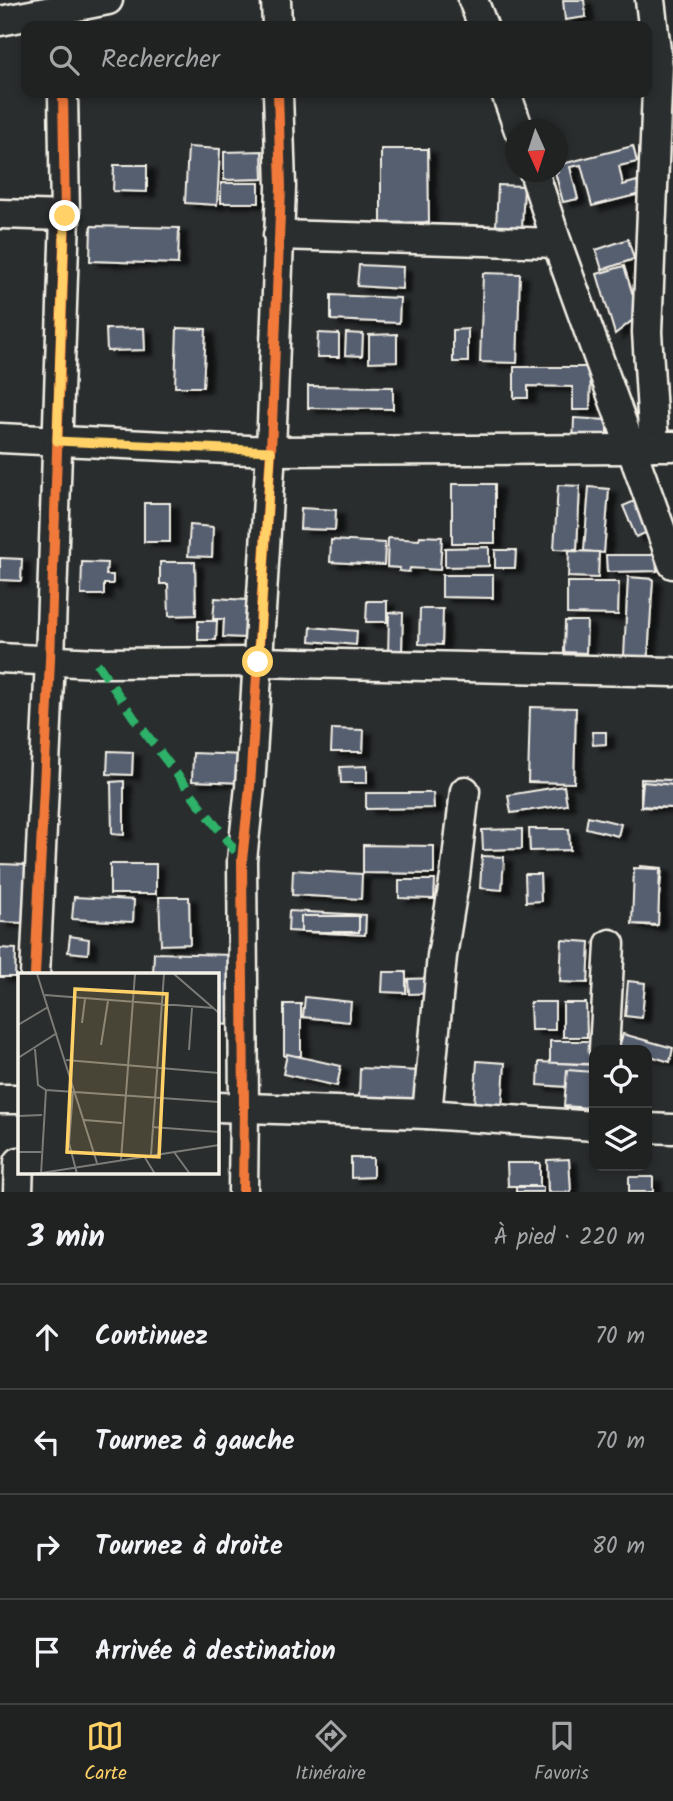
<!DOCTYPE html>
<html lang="fr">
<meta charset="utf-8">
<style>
:root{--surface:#202222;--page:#282a2a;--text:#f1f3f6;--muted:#a2a4a5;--line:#3d3f40;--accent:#ffd166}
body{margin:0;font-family:Kalam,sans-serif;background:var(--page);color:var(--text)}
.controls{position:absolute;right:21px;bottom:21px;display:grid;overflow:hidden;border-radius:14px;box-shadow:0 4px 10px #0003}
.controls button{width:63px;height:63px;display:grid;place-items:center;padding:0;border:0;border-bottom:2px solid var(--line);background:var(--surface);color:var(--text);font:35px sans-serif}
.compass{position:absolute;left:505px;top:119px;width:63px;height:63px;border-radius:50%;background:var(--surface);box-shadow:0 4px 10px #0003;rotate:177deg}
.stop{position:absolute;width:21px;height:21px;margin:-16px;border:5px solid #ffd166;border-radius:50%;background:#fff}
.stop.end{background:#ffd166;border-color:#fff;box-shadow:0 2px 7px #0008}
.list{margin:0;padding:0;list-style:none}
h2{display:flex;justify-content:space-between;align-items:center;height:91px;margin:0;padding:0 28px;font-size:30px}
h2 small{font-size:23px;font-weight:400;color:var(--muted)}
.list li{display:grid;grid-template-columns:46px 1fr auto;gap:21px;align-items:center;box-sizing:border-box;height:105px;padding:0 28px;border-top:2px solid var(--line)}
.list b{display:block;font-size:26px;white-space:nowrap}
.list em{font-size:23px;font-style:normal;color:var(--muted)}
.icon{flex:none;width:38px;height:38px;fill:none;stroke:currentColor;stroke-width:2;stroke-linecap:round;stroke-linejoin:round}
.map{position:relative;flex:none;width:673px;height:1192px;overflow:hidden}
.search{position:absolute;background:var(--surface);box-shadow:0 4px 10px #0003;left:21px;right:21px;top:21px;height:77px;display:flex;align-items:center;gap:18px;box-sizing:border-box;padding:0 24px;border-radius:14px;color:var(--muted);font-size:26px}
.sheet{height:511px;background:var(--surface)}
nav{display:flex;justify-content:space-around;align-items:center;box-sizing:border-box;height:98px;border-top:2px solid var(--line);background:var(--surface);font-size:19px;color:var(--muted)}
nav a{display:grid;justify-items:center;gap:4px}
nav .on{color:var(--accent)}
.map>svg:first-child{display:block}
.building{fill:#575e6f;stroke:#f4f1e8;stroke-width:2;filter:url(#shadow)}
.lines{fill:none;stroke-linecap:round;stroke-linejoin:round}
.minor-casing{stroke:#f4f1e8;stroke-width:33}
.minor{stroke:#2a2d2e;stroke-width:28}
.quiet{stroke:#2db169;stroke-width:9;stroke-dasharray:18 9;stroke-linecap:butt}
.cycleway-casing{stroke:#2a2d2e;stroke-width:15}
.cycleway{stroke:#f17a3a;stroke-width:10}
.route{stroke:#ffd166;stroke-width:9}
.inset-road{fill:none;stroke:#7b7b78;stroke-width:2}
.view{fill:#ffd166;fill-opacity:0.15;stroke:#ffd166;stroke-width:3.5}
.inset-edge{fill:none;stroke:#f4f1e8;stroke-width:3.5}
</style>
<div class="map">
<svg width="673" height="1192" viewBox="0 0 673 1192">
<defs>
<filter id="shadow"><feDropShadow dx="8" dy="4.5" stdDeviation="2" flood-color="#0009"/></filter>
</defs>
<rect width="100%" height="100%" fill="#2a2d2e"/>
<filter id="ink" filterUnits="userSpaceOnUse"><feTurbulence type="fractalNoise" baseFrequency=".0143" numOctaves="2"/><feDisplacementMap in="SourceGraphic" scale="14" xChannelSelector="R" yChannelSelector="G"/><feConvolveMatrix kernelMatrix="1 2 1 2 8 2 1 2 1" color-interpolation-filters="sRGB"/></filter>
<g filter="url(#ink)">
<g class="building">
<polygon points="563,0 584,0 586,17 565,20"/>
<polygon points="633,146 637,162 619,166 623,185 637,181 640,194 592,206 581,165 570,167 578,199 563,202 555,172 558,172 558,165"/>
<polygon points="188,147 220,149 217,205 185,203"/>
<polygon points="381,149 428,149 429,222 381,223"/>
<polygon points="262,151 263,179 224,180 224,152"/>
<polygon points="114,165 147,165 147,192 113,191"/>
<rect x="221" y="183" width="38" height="20"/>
<polygon points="498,185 524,186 522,228 496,227"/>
<polygon points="91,226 179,228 178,264 90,261"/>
<polygon points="628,239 634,259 602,270 596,250"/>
<polygon points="359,265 403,267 402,289 357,286"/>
<polygon points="624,266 639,315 615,334 597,274"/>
<polygon points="483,273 520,274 517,363 480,362"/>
<polygon points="331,295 400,298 399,323 331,320"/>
<polygon points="144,328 145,350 107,351 106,329"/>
<polygon points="177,328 206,329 203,387 175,387"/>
<polygon points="468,329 468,362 453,362 453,330"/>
<polygon points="318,333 339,334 339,357 317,357"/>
<polygon points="346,333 363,334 362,356 345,355"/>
<polygon points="397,334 397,361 369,362 369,335"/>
<polygon points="514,367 591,367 590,410 573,410 573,387 528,386 528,398 514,398"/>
<polygon points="308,386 393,387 393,409 308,408"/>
<polygon points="574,418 607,420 607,436 587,435 587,446 573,445"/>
<rect x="452" y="484" width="43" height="59"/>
<polygon points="558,485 580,486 577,550 554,549"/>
<polygon points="589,487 609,489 604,553 584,551"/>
<polygon points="644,497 657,528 636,537 623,506"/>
<rect x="144" y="503" width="26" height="39"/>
<polygon points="301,508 336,510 335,530 300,529"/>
<polygon points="190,525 213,527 212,557 188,556"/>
<polygon points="420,536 442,537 440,570 410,568 409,572 399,571 400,568 387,567 388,538 419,540"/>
<polygon points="331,540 385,543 384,565 330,562"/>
<polygon points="489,547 489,566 445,567 445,548"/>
<polygon points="495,550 516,550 515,568 495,568"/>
<polygon points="569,551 599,552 598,578 568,577"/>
<polygon points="606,555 656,555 657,571 607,572"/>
<polygon points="0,558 22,559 21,581 0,580"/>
<polygon points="82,562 107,563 106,575 113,575 113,584 104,584 104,595 81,595"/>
<polygon points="160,562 195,562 196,615 169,616 168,584 160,584"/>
<polygon points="442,575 493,575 493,598 442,597"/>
<polygon points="628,577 653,579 648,657 624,656"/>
<polygon points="567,582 619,582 618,615 567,614"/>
<polygon points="215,598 247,600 245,638 223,637 224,619 213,619"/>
<polygon points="367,601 387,601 387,622 366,622"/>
<polygon points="420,609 443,609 442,645 419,644"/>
<polygon points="389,612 403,613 402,650 388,657"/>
<polygon points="198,621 217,621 216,640 198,640"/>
<polygon points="565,621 587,621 586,653 564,652"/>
<polygon points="311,627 357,631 356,645 310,641"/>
<polygon points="530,707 576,708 574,783 528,782"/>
<polygon points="332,729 364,730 363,752 331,752"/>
<polygon points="592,732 606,732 606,744 593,745"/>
<polygon points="108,751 133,752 132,775 107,774"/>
<polygon points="193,753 246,755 245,783 192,781"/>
<polygon points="367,766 367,783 341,783 340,767"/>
<polygon points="641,779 673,780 673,808 641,807"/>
<polygon points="124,781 124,835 112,834 111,782"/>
<polygon points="643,782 673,785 673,808 641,806"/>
<polygon points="564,786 567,805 511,813 508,795"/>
<polygon points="366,793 433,793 434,808 366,809"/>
<polygon points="588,816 621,824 618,836 586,828"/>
<polygon points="522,829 522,849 483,850 482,830"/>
<polygon points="529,829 569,829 570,850 530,851"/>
<polygon points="363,845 434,846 434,874 363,873"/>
<polygon points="482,856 504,857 502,890 480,888"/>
<polygon points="0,864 26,865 23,923 0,922"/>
<rect x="110" y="864" width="46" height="30"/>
<polygon points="640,866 662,868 656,926 634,924"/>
<polygon points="634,868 660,869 658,925 632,924"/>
<polygon points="293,870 362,874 361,899 292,895"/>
<polygon points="525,874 540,874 541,901 526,902"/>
<polygon points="399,880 435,880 434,899 399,898"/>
<polygon points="74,897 134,900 133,922 72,919"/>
<polygon points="159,897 189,897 190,944 161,945"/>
<polygon points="289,911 366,915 365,935 288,931"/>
<rect x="301" y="916" width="58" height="16"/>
<polygon points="70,936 89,939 88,954 68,952"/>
<polygon points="562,940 590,942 588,983 560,982"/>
<polygon points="0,948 16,949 15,977 0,977"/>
<polygon points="154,953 233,955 231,1025 217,1024 217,975 153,975"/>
<polygon points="383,972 406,972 406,993 382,992"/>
<polygon points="434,978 435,993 409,994 408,979"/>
<polygon points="628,981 645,983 642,1018 625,1016"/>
<polygon points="305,997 351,1002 349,1022 303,1017"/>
<polygon points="530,1002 555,1002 555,1030 531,1030"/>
<polygon points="563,1003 586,1003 587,1037 563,1037"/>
<rect x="284" y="1004" width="17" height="52"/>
<polygon points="623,1034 673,1048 670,1062 647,1055 647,1050 629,1050 619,1047"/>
<polygon points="550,1041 592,1041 592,1064 550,1063"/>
<polygon points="287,1054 341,1066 337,1086 283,1074"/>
<polygon points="477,1061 505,1063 502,1108 474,1106"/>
<polygon points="539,1062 594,1065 594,1110 566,1108 567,1087 538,1085"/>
<polygon points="360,1068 420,1071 419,1101 359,1098"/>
<polygon points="567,1070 593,1072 590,1108 564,1106"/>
<polygon points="351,1158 373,1158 373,1177 351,1178"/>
<polygon points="569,1159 571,1192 548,1192 547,1160"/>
<polygon points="507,1163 540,1163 540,1186 508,1186"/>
<rect x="629" y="1177" width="24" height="15"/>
<rect x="516" y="1187" width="27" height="5"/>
</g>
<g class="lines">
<defs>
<g id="minor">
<polyline points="276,0 277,26"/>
<polyline points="473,0 483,26"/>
<polyline points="650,0 658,67 647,332 654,446"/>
<polyline points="0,21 108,0"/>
<polyline points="506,93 519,130"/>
<polyline points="534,172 557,243 673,564"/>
<polyline points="0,214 65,216"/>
<polyline points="278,235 557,243"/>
<polyline points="0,438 271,451 632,449 654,446 673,446"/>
<polyline points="0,658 97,663 258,662 673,672"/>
<polyline points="35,975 50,660 65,216 63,93"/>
<polyline points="604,1050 610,944"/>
<polyline points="0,1099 19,1099"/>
<polyline points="217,1107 427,1114 594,1126"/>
<polyline points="427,1114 442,956 455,876 465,791"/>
<polyline points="647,1128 673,1129"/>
<polyline points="18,1192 19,1162"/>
<polyline points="243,1192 244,1108 242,860 250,787 271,451 281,187 278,93"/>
</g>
</defs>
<use href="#minor" class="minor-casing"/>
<use href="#minor" class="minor"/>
<polyline class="quiet" points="97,663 134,718 242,860"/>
<defs>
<g id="cycleway">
<polyline points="35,975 50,660 65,216 63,93"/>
<polyline points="243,1192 244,1108 242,860 250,787 271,451 281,187 278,93"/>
</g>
</defs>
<use href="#cycleway" class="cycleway-casing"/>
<use href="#cycleway" class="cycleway"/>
</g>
</g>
<g class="lines" filter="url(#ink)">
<polyline class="route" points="65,216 57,441 271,451 258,662"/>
</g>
<g transform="translate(18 973)">
<rect width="201" height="201" fill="#2a2d2e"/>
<path class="inset-road" d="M19,1L79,190M156,1L201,40M27,22L196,35M64,50L67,26M0,52L30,34M83,72L90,28M17,76L20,112L28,117L201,129M171,77L174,35M0,85L39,60M48,87L201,100M55,118L51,170L59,201M0,143L24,142M66,147L104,150M134,154L201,159M0,179H23M156,179L172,201M133,182L146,1M126,183L137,201M103,187L117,1M17,201L201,172M23,201L28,117"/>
<path class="view" d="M57,16L149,21L141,184L49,179Z"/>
<rect width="201" height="201" class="inset-edge"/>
</g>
</svg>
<div class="controls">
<button><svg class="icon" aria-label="locate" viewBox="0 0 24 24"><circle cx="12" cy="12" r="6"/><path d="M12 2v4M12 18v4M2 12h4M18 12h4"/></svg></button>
<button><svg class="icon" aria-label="layers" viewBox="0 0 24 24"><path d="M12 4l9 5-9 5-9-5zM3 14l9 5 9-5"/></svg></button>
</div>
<svg class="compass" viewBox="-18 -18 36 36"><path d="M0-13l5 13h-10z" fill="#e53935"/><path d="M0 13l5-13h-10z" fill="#a2a4a5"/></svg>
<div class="stop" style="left:258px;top:662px"></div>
<div class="stop end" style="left:65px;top:216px"></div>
<div class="search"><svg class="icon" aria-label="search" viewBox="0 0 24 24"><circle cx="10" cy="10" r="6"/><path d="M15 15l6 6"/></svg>Rechercher</div>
</div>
<section class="sheet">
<h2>3 min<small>À pied · 220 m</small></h2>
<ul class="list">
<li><svg class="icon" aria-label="ahead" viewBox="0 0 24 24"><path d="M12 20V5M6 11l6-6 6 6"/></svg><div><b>Continuez</b></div><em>70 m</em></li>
<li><svg class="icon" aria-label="left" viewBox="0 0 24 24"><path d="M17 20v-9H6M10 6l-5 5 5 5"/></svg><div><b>Tournez à gauche</b></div><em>70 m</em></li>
<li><svg class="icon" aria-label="right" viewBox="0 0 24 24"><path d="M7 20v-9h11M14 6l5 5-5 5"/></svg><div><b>Tournez à droite</b></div><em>80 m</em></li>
<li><svg class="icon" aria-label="arrive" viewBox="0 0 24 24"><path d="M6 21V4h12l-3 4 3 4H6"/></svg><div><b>Arrivée à destination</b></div></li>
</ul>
</section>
<nav>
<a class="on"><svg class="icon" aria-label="map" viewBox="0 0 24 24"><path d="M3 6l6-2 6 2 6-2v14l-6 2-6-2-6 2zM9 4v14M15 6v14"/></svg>Carte</a>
<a><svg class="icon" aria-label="directions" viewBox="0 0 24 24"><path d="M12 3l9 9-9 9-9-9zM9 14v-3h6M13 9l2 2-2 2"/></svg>Itinéraire</a>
<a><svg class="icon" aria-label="saved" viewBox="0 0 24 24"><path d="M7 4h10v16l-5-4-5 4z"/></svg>Favoris</a>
</nav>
